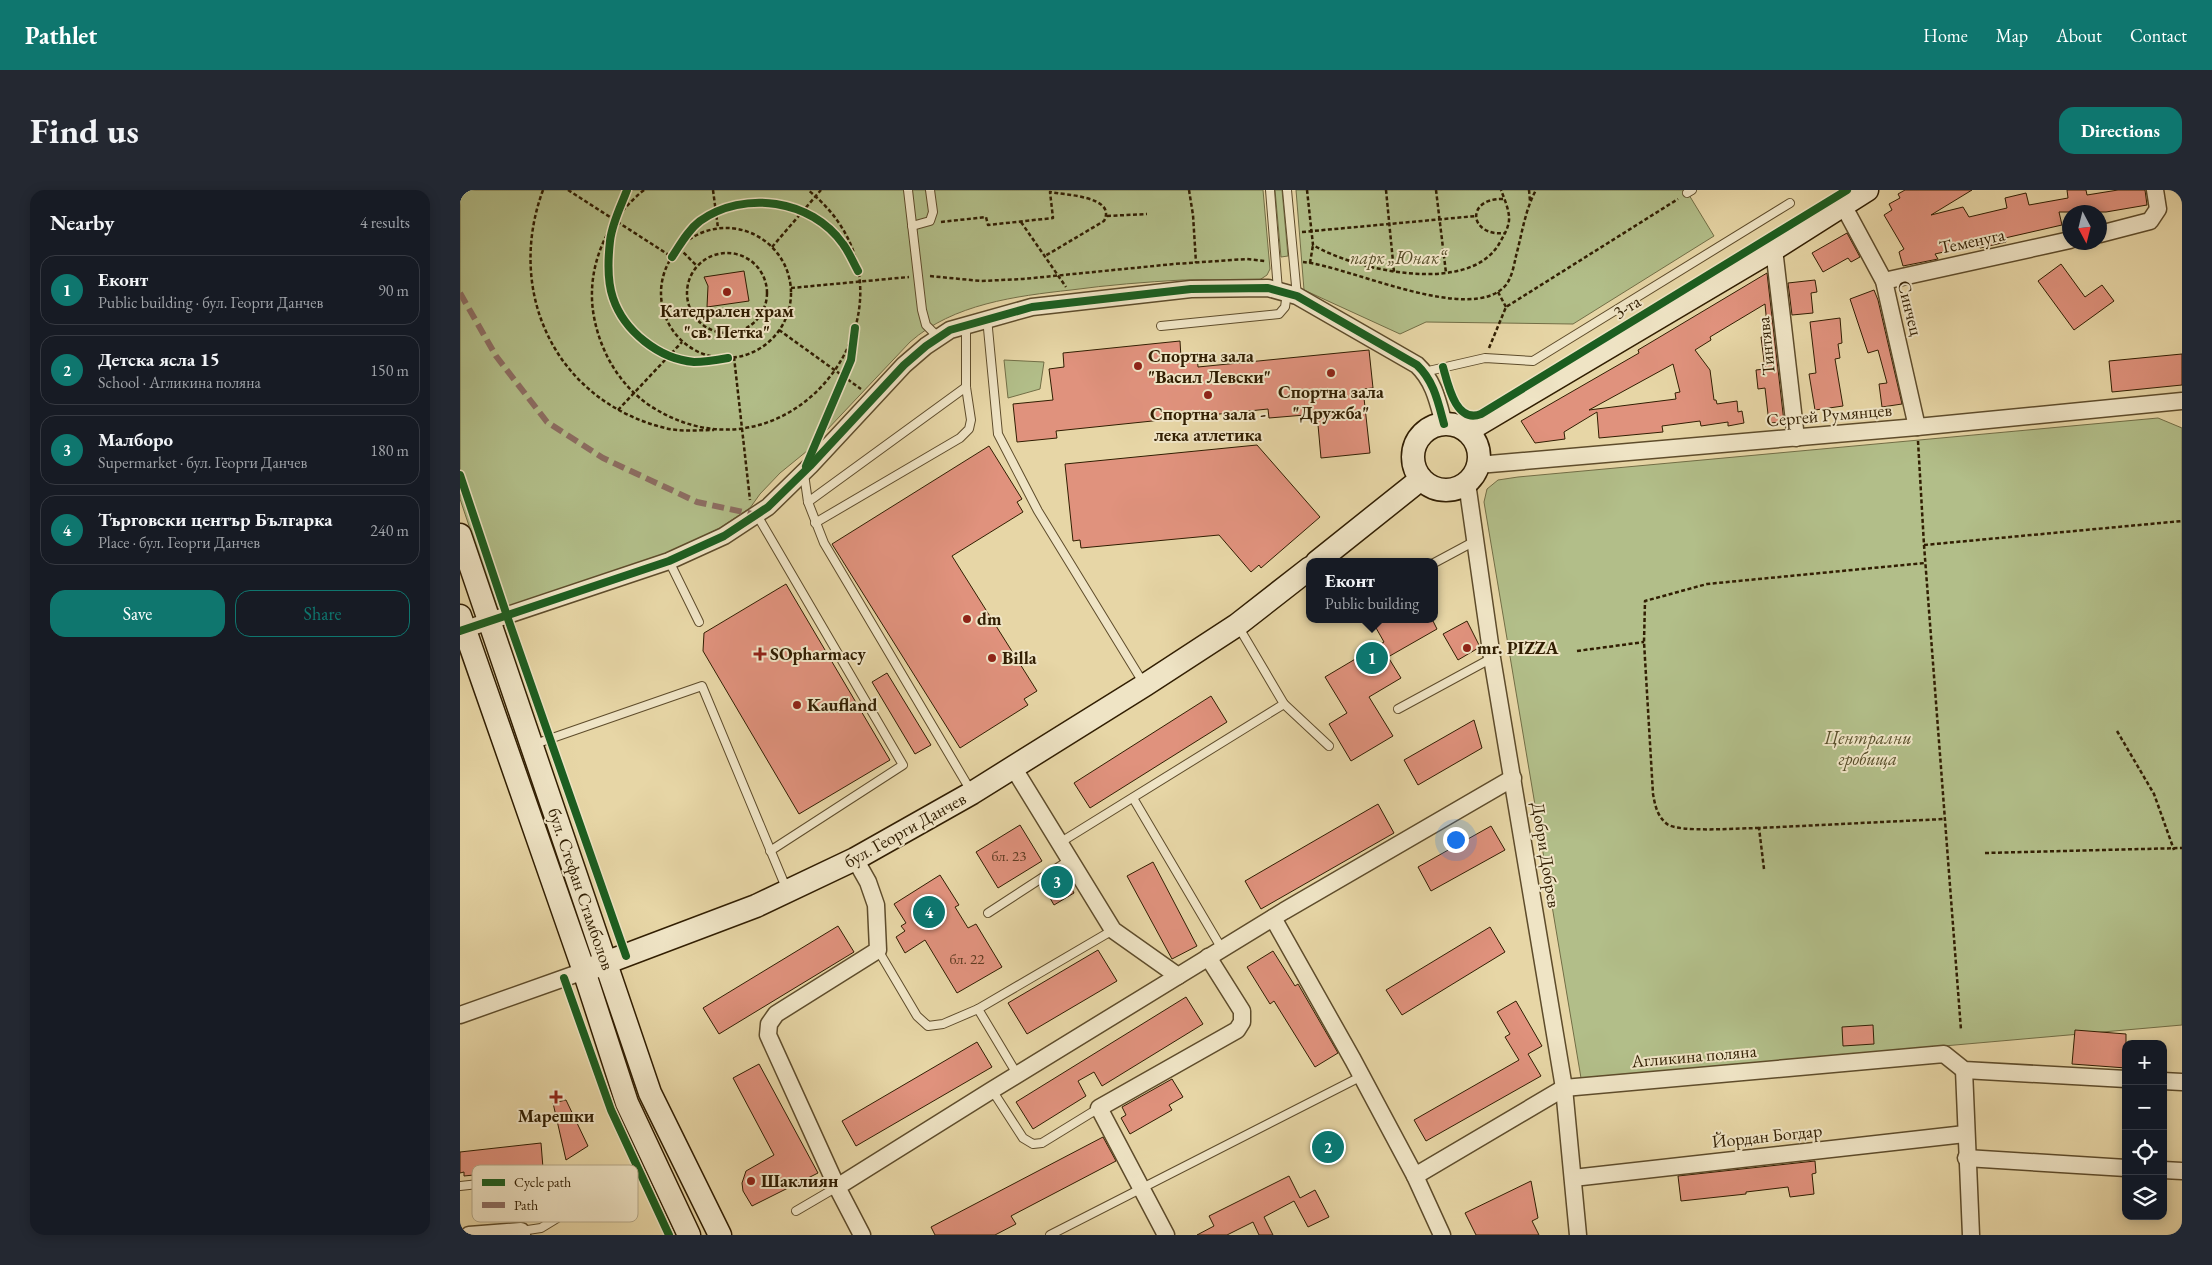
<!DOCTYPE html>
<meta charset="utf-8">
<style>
:root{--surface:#171b24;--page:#242831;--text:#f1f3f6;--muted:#9ea1a6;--line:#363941;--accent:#0f766e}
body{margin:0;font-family:"EB Garamond",serif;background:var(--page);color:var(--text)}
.controls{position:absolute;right:15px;bottom:15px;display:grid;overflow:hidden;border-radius:10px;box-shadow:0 2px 12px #0003}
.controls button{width:45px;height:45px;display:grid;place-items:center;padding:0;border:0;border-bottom:1px solid var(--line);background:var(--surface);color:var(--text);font:25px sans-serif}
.compass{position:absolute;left:1602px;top:15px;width:45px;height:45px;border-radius:50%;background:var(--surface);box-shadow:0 2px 12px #0003;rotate:173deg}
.you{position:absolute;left:995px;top:649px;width:18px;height:18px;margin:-12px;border:4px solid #fff;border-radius:50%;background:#1a73e8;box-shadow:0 0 0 8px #1a73e833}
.badge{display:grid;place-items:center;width:32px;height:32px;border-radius:50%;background:var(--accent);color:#fff;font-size:16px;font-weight:700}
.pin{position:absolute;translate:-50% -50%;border:2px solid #fff;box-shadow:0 1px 5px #0006}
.popup{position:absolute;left:846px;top:368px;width:132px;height:65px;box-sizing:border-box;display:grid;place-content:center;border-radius:10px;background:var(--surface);filter:drop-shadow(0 1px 4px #0005);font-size:16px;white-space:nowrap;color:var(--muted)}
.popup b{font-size:19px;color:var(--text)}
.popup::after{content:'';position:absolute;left:50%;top:100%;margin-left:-10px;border:10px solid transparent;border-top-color:var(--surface)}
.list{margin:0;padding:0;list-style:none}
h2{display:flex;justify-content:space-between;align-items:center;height:65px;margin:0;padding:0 20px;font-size:21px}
h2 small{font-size:16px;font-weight:400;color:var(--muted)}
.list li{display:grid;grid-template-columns:32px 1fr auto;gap:15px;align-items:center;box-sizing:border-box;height:70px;margin:0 10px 10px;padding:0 10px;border:1px solid var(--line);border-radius:15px}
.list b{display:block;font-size:19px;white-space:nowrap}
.list p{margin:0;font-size:16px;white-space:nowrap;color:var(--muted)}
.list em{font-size:16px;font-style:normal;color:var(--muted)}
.actions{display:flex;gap:10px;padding:15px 20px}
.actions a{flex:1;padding:11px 0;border:1px solid var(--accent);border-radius:15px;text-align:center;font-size:18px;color:var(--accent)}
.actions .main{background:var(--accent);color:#fff}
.icon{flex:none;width:28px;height:28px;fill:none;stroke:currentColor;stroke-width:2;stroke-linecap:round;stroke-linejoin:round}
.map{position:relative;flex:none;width:1722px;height:1045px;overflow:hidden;border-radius:15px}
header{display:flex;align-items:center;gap:30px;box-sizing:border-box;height:70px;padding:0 25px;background:var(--accent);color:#fff}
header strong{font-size:24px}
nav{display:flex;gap:28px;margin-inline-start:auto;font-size:18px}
.intro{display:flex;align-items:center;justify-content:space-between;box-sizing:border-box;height:120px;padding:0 30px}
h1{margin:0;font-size:35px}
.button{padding:12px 22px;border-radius:15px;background:var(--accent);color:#fff;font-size:18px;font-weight:700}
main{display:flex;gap:30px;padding:0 30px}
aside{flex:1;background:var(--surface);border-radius:15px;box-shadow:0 2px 12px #0003}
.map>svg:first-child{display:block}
.green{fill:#b2be89;stroke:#726e46}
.building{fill:#e0927d;stroke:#311e02;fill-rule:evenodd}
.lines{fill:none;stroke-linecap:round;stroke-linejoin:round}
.lane-casing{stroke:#5e4c2b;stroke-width:10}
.street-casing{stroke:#5e4c2b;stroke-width:19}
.secondary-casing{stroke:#311e02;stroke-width:25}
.path{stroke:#311e02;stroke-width:2.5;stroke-dasharray:4 2.5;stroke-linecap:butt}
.lane{stroke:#efe4c5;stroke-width:8}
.street{stroke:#efe4c5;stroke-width:16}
.secondary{stroke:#efe4c5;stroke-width:22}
.quiet{stroke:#8d6e63;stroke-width:6;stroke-dasharray:12 6;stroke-linecap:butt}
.cycleway-casing{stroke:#efe4c5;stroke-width:11}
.cycleway{stroke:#1b5e20;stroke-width:8}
.poi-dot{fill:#8f2418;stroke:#efe4c5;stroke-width:2}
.labels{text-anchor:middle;stroke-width:4;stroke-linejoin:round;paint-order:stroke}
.number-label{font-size:15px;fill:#5d3b21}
.street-label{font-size:18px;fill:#311e02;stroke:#efe4c5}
.park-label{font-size:18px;font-style:italic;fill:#584e2a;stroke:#efe4c5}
.poi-label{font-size:18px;font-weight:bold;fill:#311e02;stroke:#efe4c5;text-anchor:start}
.key{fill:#efe4c5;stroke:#b6a98a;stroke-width:1}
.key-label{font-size:14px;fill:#311e02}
</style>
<header>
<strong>Pathlet</strong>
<nav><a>Home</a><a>Map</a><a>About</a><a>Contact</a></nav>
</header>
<div class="intro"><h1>Find us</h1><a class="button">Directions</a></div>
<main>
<aside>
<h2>Nearby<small>4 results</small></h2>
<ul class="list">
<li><span class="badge">1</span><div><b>Еконт</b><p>Public building · бул. Георги Данчев</p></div><em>90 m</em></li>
<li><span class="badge">2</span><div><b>Детска ясла 15</b><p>School · Агликина поляна</p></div><em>150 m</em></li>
<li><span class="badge">3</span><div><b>Малборо</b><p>Supermarket · бул. Георги Данчев</p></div><em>180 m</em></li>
<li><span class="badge">4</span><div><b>Търговски център Българка</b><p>Place · бул. Георги Данчев</p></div><em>240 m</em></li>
</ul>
<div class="actions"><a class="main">Save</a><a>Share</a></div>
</aside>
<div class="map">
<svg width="1722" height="1045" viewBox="0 0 1722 1045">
<rect width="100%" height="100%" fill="#e7d6a6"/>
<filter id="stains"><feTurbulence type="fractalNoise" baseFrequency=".004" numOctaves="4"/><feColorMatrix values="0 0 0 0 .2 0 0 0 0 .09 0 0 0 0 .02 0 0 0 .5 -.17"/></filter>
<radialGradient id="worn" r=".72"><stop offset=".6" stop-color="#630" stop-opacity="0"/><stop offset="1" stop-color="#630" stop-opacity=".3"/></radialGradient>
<g class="green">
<path d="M0,0H803L810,79L807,85L798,91C773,91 747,89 722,90C685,92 648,95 611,100C556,106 493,114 450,152L347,261L320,283L300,304L290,318L258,339L216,360L38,422L0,309Z"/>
<polygon points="815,0 822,0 828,66 821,67"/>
<polygon points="836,0 1226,0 1254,46 1113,134 966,132 940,144 844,100"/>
<polygon points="544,170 584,172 580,199 548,208"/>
<polygon points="1698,228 1722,238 1722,835 1121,888 1024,312 1027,299 1038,290 1058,287"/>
</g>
<g class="building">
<polygon points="1445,0 1512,0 1471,25 1503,17 1509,27 1547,18 1545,8 1566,3 1569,15 1608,8 1607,0 1626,0 1627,5 1658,0 1685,0 1687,15 1646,22 1599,22 1602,35 1545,48 1546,52 1520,58 1519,54 1475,64 1478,69 1443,76 1439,62 1444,59 1424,25 1432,20 1429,14 1440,8 1438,4"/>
<polygon points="1387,43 1400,67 1391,72 1388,68 1363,82 1352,63"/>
<polygon points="1601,74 1625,107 1642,95 1654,111 1614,140 1578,91"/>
<polygon points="284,81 289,111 247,117 248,96 244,87"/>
<path d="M1307,83L1324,232L1309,233L1305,198L1298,199L1296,180L1305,179L1301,147L1308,146L1305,114L1250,147L1251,150L1235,160L1250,180L1254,210H1256L1257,214L1277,211L1278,222L1282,221L1284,233L1268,236V232L1241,236L1240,231L1202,236L1203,242L1139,248L1137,222L1104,242L1105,249L1075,253L1061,231L1179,163L1178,160ZM1213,174L1220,202L1215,203L1216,209L1129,220Z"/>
<polygon points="1355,90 1357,102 1351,103 1353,123 1332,125 1328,93"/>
<polygon points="1414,100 1418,110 1442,214 1422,217 1419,194 1427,193 1418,160 1408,163 1390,109"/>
<polygon points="1380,128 1382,153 1378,154 1380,168 1375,169 1383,216 1355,220 1349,184 1356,183 1350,132"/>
<polygon points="720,151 721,168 737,166 738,177 909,160 913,198 903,199 910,263 861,268 857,224 809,228 808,219 596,241 597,248 557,252 553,214 593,210 589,179 604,177 603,163"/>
<polygon points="1722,164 1722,195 1652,202 1649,171"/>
<polygon points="797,255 860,327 801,378 799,375 791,382 759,345 621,358 620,350 613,351 605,274"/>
<polygon points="529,256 562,309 557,312 563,322 492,366 577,501 564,509 568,515 500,558 372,354"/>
<polygon points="326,394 430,570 339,624 243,461 244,443"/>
<polygon points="911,429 972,429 977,439 928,467 941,488 909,507 933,546 891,571 869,534 887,523 865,487 924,452"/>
<polygon points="1007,431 1020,457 998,470 983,444"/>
<polygon points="427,483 471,555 455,564 412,492"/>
<polygon points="751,506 767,532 630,618 614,593"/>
<polygon points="1014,530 1022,558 958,595 944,570"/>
<polygon points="918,614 934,643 801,719 785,691"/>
<polygon points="560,635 582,671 538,698 516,662"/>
<polygon points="1031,636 1045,660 971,701 958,677"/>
<polygon points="693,672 737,756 712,769 667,686"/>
<polygon points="480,685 499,715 495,717 508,738 516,734 542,777 497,803 465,750 445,763 436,747 445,741 441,736 446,733 434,714"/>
<polygon points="595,686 607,690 614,703 594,715 582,694"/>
<polygon points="378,736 394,762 259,844 243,818"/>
<polygon points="1030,737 1045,762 942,825 926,800"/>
<polygon points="638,760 657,791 567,844 548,813"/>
<polygon points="813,761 835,796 838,794 878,863 855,877 814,811 810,814 787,777"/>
<polygon points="726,807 743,834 642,896 634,882 618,891 626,906 573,939 556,912"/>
<polygon points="1056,811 1082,856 1068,864 1081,886 966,951 954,930 1059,870 1045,847 1050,844 1037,822"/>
<polygon points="1413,835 1414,854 1383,856 1382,837"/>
<polygon points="1615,840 1666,844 1666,878 1612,874"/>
<polygon points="517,852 532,877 396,956 382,931"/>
<polygon points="299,874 358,983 292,1016 283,1001 282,993 286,981 314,965 273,888"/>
<polygon points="712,889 723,907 709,915 712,920 670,944 661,928 666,925 662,917"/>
<polygon points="106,910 128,956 106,970 93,913"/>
<polygon points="643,947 656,971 551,1026 556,1034 535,1045 475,1045 471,1037"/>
<polygon points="81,953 83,978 4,986 4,982 0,983 0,962"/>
<polygon points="1355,971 1356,983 1352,984 1354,1004 1330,1007 1328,997 1286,1002 1286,1004 1221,1011 1218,986"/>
<polygon points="829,986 840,1008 855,1000 869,1027 848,1037 834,1011 804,1027 813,1045 799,1045 793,1032 767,1045 737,1045 754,1036 749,1026"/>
<polygon points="146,989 164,1022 143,1024 129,1029 115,1025 108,1009 135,996"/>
<polygon points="1071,991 1078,1028 1072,1031 1079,1045 1016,1045 1005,1023"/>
</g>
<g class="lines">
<defs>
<g id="lane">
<polyline points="448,0 462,120 466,135 478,147"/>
<polyline points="810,0 818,100"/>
<polyline points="827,0 837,106"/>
<polyline points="1227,3 1232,0"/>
<polyline points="452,36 470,31 473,22 470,0"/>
<polyline points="527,128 538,244 578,321 684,494"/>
<polyline points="701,136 819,124 825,117 827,103"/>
<polyline points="964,182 1025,168 1073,171 1330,13"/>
<polyline points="344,284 348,312 364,353 511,601"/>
<polyline points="348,312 506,197"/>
<polyline points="297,325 443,575 310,661"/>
<polyline points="355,333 500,248 509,239 511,230 506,197 506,135"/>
<polyline points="209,371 239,432"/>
<polyline points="974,373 1015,351"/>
<polyline points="824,514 869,556"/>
<polyline points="938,519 1032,468"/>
<polyline points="75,554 242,496 327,700"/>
<polyline points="673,608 762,759"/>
<polyline points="601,652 824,514 778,436"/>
<polyline points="528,723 611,669"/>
<polyline points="418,760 457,826 468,836 483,834 518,819 653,740"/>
<polyline points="518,819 557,884"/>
<polyline points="532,900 563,948 573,954 582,953 639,918"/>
<polyline points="0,996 92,986 99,1027 81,1038 61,1041"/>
<polyline points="336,1021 377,997"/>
<polyline points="590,1045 902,886"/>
</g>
<g id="street">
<polyline points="1383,15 1424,91 1457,237"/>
<polyline points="1640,44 1690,31 1698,19 1695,0"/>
<polyline points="1314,59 1336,248"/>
<polyline points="1424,91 1610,50"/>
<polyline points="1018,275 1457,237 1722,211"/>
<polyline points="1007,293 1032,468 1104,898 1118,1045"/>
<path d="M0,441L209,371L264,346L308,317L350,276L444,175L466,156L490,140L572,117L731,99L808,98L837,106L957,175C974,191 978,212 984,234"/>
<polyline points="553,577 653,740 718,786 824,721 1053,588"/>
<polyline points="813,728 893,870 955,986 1104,898 1484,864 1504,880 1666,889"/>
<polyline points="0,825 124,781"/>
<polyline points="1504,880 1511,1045"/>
<polyline points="1703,891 1722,892"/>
<polyline points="1506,968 1666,978"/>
<polyline points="1703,980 1722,981"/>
<polyline points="955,986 982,1045"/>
<polyline points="1113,988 1505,944"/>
<polyline points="377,997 308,845 309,834 316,824 418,760 416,715 408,692 395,669"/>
<polyline points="9,1045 61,1041 62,1045"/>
<polyline points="402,1045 377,997 532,900 718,786"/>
<polyline points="706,1045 639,918 777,840 782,832 782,821 748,767"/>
</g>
<g id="secondary">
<circle cx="986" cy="267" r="33"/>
<polyline points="1007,241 1314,59 1407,0"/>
<polyline points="0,345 190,903 260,1045"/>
<polyline points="857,372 961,289"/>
<polyline points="0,426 124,781 167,913 229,1045"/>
<polyline points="124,781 296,716 395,669 512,603 685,495 777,435 850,378"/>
</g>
</defs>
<use href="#lane" class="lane-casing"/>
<use href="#street" class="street-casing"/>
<use href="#secondary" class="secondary-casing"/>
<g class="path">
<path d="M83,0C45,103 96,211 205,238C221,242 238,240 254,240"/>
<polyline points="108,0 212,67"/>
<path d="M184,0C146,30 125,79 134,127C141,164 161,197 192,217C335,307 481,106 348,0"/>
<polyline points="253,0 258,38"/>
<polyline points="729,0 733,25 736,73"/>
<path d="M847,0L853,55C895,80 1008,106 1039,54C1044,45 1050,36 1049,26C1048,17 1044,8 1041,0"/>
<polyline points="926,0 934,82"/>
<polyline points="976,0 986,83"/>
<polyline points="1069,0 1070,11"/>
<path d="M1043,9C1005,8 1009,47 1045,43"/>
<polyline points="647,26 687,24"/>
<path d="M481,32L526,27L528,35L593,28L590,2C604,5 657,6 644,31L585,66"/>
<polyline points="561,32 606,97"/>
<circle cx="266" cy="103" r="65"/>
<polyline points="842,42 1016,26"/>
<polyline points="312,57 361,0"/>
<polyline points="219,58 237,76"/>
<circle cx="267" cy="103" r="40"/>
<path d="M843,72C889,76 1011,136 1046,95C1052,87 1054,75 1056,66C1062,44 1065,20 1076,0"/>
<polyline points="850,73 853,55"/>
<polyline points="470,86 521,91 563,89 714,74 787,69 805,71"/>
<polyline points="331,98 449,87"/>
<polyline points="1038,102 1046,117"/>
<polyline points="319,140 401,199"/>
<polyline points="1029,158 1046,117 1218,9"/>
<polyline points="274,167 290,310"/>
<polyline points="158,220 222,152"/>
<polyline points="1458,251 1464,355 1501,840"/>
<polyline points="1464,355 1722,331"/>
<polyline points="1117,461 1184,452"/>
<polyline points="1657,541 1694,604 1714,660"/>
<path d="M1299,638C1282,638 1218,643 1207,634C1197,626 1195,615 1193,604L1184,452L1185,411L1247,394L1465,373"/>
<polyline points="1525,663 1722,658"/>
<polyline points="1304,679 1299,638 1484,629"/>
</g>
<use href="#lane" class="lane"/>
<use href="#street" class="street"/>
<use href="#secondary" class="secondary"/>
<polyline class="quiet" points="0,103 36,166 87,232 143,268 237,312 297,325"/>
<defs>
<g id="cycleway">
<path d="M167,0C161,16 152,33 150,51C148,69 147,91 153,108C164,141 199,169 234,172C245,172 257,170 268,168"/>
<path d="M212,67C220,55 228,40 240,31C284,0 351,9 383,54C389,62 393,72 398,81"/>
<path d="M983,177C988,195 996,234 1021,224L1387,0"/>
<polyline points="346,276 391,170 395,138"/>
<polyline points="0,285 47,426 166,766"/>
<path d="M0,441L209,371L264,346L308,317L350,276L444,175L466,156L490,140L572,117L731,99L808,98L837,106L957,175C974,191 978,212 984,234"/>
<polyline points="104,788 151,920 209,1045"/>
</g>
</defs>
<use href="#cycleway" class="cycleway-casing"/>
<use href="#cycleway" class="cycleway"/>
</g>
<g class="poi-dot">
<circle cx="267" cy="102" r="5"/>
<circle cx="678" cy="176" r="5"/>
<circle cx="871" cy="183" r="5"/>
<circle cx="748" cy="205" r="5"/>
<circle cx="507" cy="429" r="5"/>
<circle cx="1007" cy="458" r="5"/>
<path d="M297.5 456.5h5v5h5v5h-5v5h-5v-5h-5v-5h5z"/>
<circle cx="532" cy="468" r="5"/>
<circle cx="337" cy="515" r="5"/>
<path d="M93.5 899.5h5v5h5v5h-5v5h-5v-5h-5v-5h5z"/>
<circle cx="291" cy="991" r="5"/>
</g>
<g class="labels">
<g class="number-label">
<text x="549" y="671">бл. 23</text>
<text x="507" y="774">бл. 22</text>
</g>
<g class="street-label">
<text transform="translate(1512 51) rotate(-12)" y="6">Теменуга</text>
<text transform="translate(1167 117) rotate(-32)" y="6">3-та</text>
<text transform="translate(1450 118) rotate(76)" y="6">Синчец</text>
<text transform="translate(1306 156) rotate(-96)" y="6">Тинтява</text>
<text transform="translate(1369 225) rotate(-5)" y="6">Сергей Румянцев</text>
<text transform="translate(445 640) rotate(-29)" y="6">бул. Георги Данчев</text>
<text transform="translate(1086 665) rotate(81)" y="6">Добри Добрев</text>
<text transform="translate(121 699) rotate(71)" y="6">бул. Стефан Стамболов</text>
<text transform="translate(1234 866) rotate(-5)" y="6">Агликина поляна</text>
<text transform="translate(1307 946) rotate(-6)" y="6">Йордан Богдар</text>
</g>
<g class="park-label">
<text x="938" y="74">парк „Юнак“</text>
<text x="1408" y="554">Централни<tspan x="1408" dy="21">гробища</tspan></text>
</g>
<g class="poi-label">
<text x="267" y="127" text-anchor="middle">Катедрален храм<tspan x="267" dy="21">"св. Петка"</tspan></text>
<text x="688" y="172">Спортна зала<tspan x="688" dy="21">"Васил Левски"</tspan></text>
<text x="871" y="208" text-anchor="middle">Спортна зала<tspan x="871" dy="21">"Дружба"</tspan></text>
<text x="748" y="230" text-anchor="middle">Спортна зала -<tspan x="748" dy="21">лека атлетика</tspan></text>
<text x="517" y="435">dm</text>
<text x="1017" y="464">mr. PIZZA</text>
<text x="310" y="470">SOpharmacy</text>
<text x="542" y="474">Billa</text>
<text x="347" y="521">Kaufland</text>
<text x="96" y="932" text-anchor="middle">Марешки</text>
<text x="301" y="997">Шаклиян</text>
</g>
</g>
<rect x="12" y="975" width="166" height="57" rx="8" class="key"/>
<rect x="22" y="989" width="23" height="7" fill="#1b5e20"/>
<rect x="22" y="1012" width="23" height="6" fill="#8d6e63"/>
<g class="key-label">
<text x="54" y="997">Cycle path</text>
<text x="54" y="1020">Path</text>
</g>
<rect width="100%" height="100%" filter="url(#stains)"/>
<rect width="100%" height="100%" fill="url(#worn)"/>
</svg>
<div class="controls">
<button>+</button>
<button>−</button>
<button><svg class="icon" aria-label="locate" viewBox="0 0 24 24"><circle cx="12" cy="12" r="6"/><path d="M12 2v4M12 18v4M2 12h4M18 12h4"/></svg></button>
<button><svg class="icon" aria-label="layers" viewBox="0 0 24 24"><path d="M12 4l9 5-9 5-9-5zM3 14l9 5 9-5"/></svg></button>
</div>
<svg class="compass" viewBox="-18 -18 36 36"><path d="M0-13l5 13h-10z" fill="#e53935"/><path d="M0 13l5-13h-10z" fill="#9ea1a6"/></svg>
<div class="you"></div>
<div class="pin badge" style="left:912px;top:468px">1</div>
<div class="popup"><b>Еконт</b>Public building</div>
<div class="pin badge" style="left:868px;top:957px">2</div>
<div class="pin badge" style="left:597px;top:692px">3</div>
<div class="pin badge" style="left:469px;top:722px">4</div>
</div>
</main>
